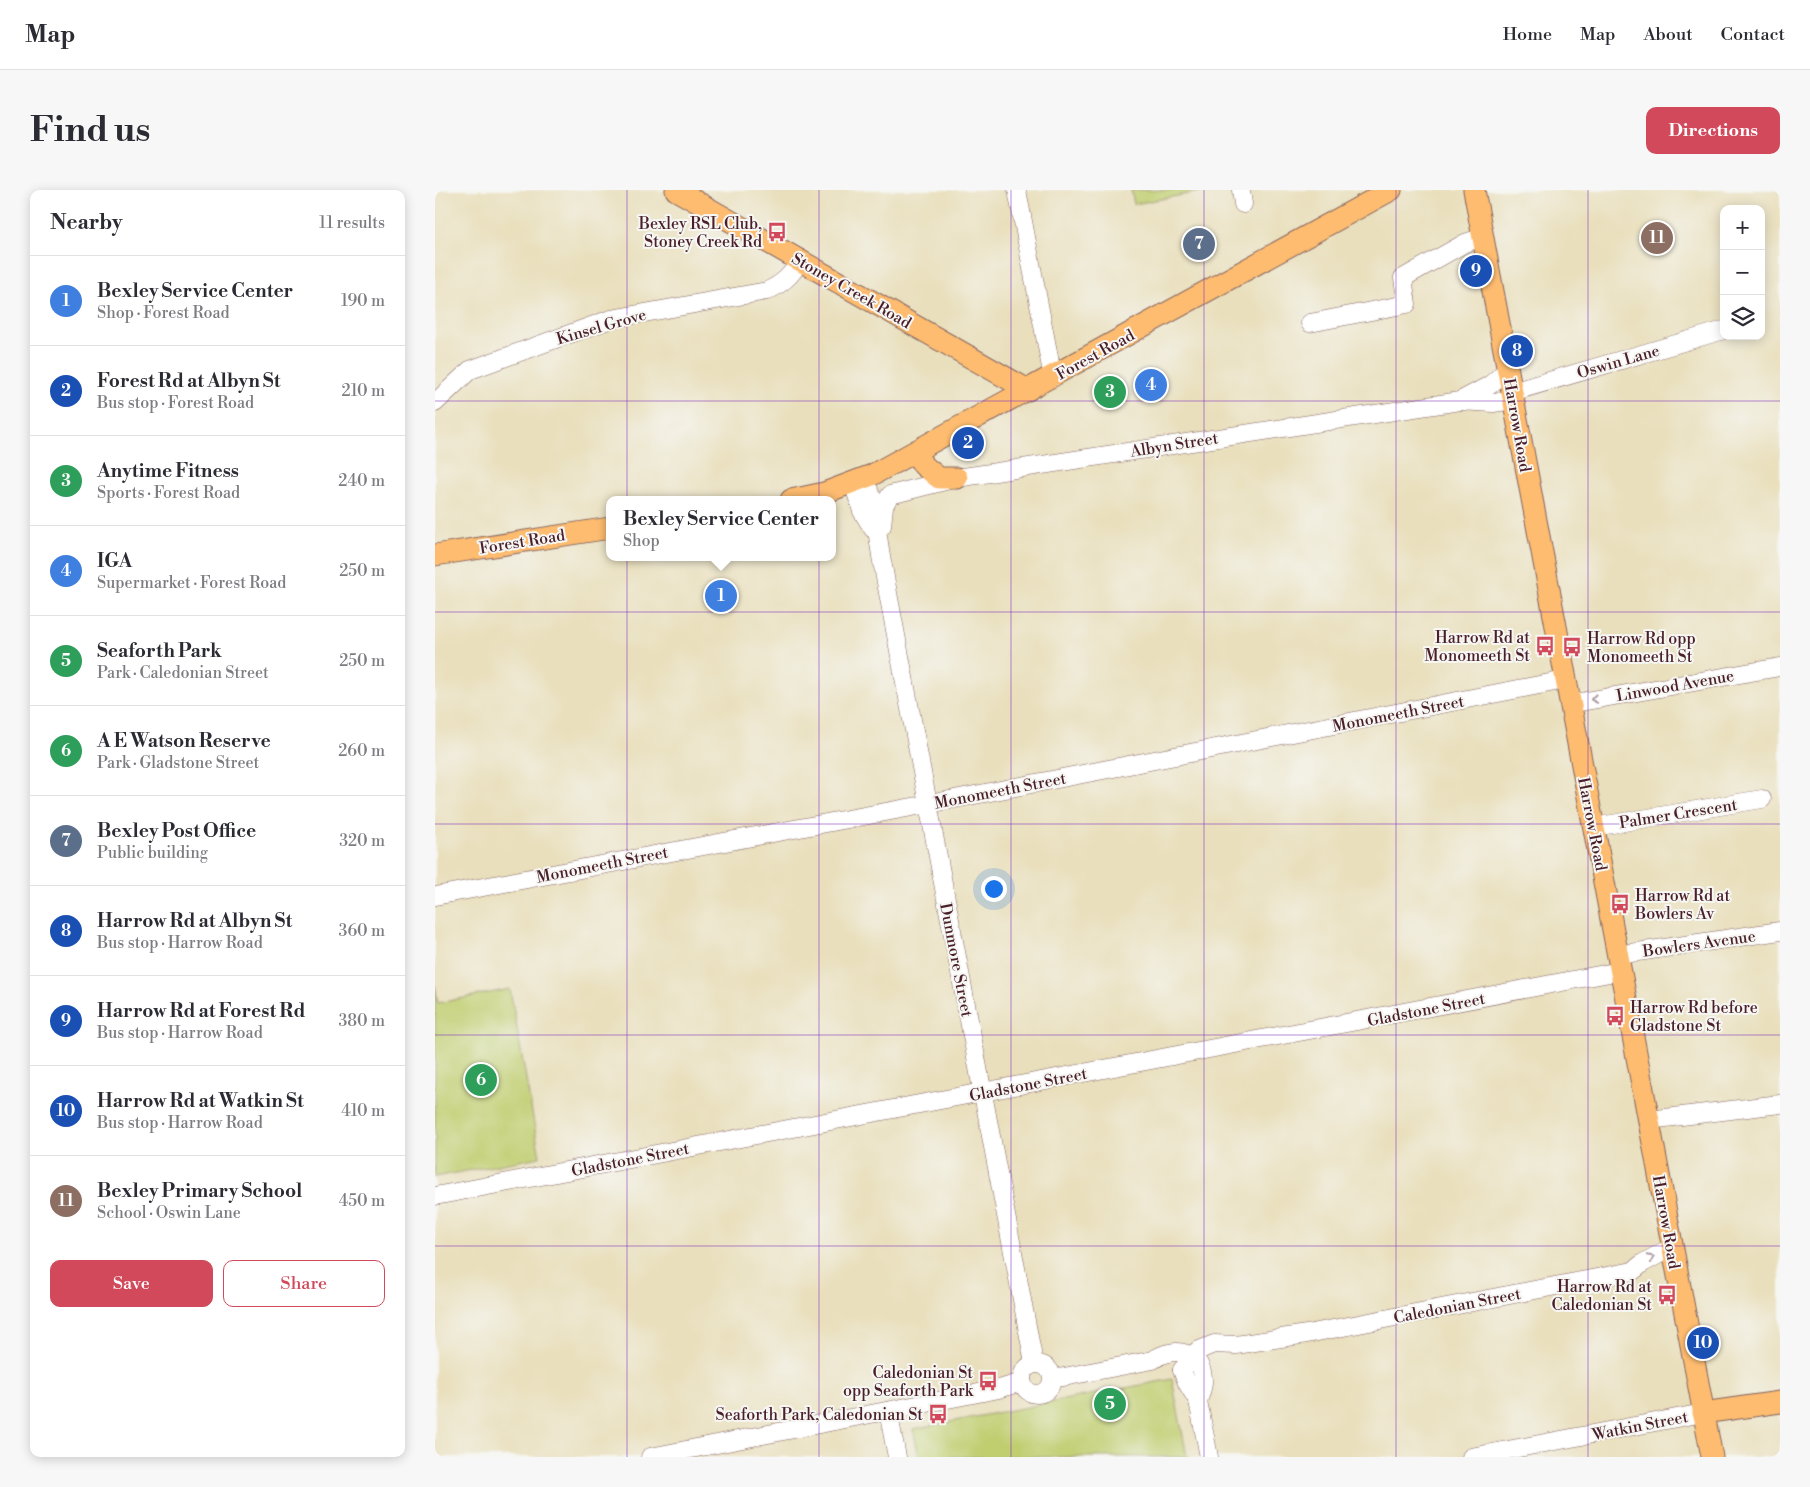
<!DOCTYPE html>
<meta charset="utf-8">
<style>
:root{--surface:#fff;--page:#f7f7f7;--text:#2b2b33;--muted:#7c7c81;--line:#e1e1e2;--accent:#d1495b}
body{margin:0;font-family:"Libre Bodoni",serif;background:var(--page);color:var(--text)}
.controls{position:absolute;right:15px;top:15px;display:grid;overflow:hidden;border-radius:10px;box-shadow:0 2px 12px #0003}
.controls button{width:45px;height:45px;display:grid;place-items:center;padding:0;border:0;border-bottom:1px solid var(--line);background:var(--surface);color:var(--text);font:25px sans-serif}
.you{position:absolute;left:558px;top:698px;width:18px;height:18px;margin:-12px;border:4px solid #fff;border-radius:50%;background:#1a73e8;box-shadow:0 0 0 8px #1a73e833}
.badge{display:grid;place-items:center;width:32px;height:32px;border-radius:50%;background:var(--accent);color:#fff;font-size:16px;font-weight:700}
.pin{position:absolute;translate:-50% -50%;border:2px solid #fff;box-shadow:0 1px 5px #0006}
.popup{position:absolute;left:171px;top:306px;width:230px;height:65px;box-sizing:border-box;display:grid;place-content:center;border-radius:10px;background:var(--surface);filter:drop-shadow(0 1px 4px #0005);font-size:16px;white-space:nowrap;color:var(--muted)}
.popup b{font-size:19px;color:var(--text)}
.popup::after{content:'';position:absolute;left:50%;top:100%;margin-left:-10px;border:10px solid transparent;border-top-color:var(--surface)}
.list{margin:0;padding:0;list-style:none}
h2{display:flex;justify-content:space-between;align-items:center;height:65px;margin:0;padding:0 20px;font-size:21px}
h2 small{font-size:16px;font-weight:400;color:var(--muted)}
.list li{display:grid;grid-template-columns:32px 1fr auto;gap:15px;align-items:center;box-sizing:border-box;height:90px;padding:0 20px;border-top:1px solid var(--line)}
.list b{display:block;font-size:19px;white-space:nowrap}
.list p{margin:0;font-size:16px;white-space:nowrap;color:var(--muted)}
.list em{font-size:16px;font-style:normal;color:var(--muted)}
.actions{display:flex;gap:10px;padding:15px 20px}
.actions a{flex:1;padding:11px 0;border:1px solid var(--accent);border-radius:10px;text-align:center;font-size:18px;color:var(--accent)}
.actions .main{background:var(--accent);color:#fff}
.icon{flex:none;width:28px;height:28px;fill:none;stroke:currentColor;stroke-width:2;stroke-linecap:round;stroke-linejoin:round}
.map{position:relative;flex:none;width:1345px;height:1267px;overflow:hidden;border-radius:10px}
header{display:flex;align-items:center;gap:30px;box-sizing:border-box;height:70px;padding:0 25px;background:var(--surface);border-bottom:1px solid var(--line)}
header strong{font-size:24px}
nav{display:flex;gap:28px;margin-inline-start:auto;font-size:18px}
.intro{display:flex;align-items:center;justify-content:space-between;box-sizing:border-box;height:120px;padding:0 30px}
h1{margin:0;font-size:35px}
.button{padding:12px 22px;border-radius:10px;background:var(--accent);color:#fff;font-size:18px;font-weight:700}
main{display:flex;gap:30px;padding:0 30px}
aside{flex:1;background:var(--surface);border-radius:10px;box-shadow:0 2px 12px #0003}
.map>svg:first-child{display:block}
.green{fill:#c0ce70;stroke:#85764e}
.lines{fill:none;stroke-linecap:round;stroke-linejoin:round}
.minor-casing{stroke:#82625e;stroke-width:19}
.major-casing{stroke:#82625e;stroke-width:23}
.minor{stroke:#fff;stroke-width:18}
.major{stroke:#fdbc6f;stroke-width:21}
.oneway{stroke:#ae9aa0}
.grid{fill:none;stroke:#7b2cbf;stroke-width:1;stroke-opacity:0.55}
.labels{text-anchor:middle;stroke-width:4;stroke-linejoin:round;paint-order:stroke}
.poi-label{font-size:16px;fill:#4a1f2b;stroke:#f6f6f2;text-anchor:end}
.street-label{font-size:16px;fill:#4a1f2b;stroke:#f6f6f2}
</style>
<header>
<strong>Map</strong>
<nav><a>Home</a><a>Map</a><a>About</a><a>Contact</a></nav>
</header>
<div class="intro"><h1>Find us</h1><a class="button">Directions</a></div>
<main>
<aside>
<h2>Nearby<small>11 results</small></h2>
<ul class="list">
<li><span class="badge" style="background:#3f7fe0">1</span><div><b>Bexley Service Center</b><p>Shop · Forest Road</p></div><em>190 m</em></li>
<li><span class="badge" style="background:#1a4fb4">2</span><div><b>Forest Rd at Albyn St</b><p>Bus stop · Forest Road</p></div><em>210 m</em></li>
<li><span class="badge" style="background:#2e9e5b">3</span><div><b>Anytime Fitness</b><p>Sports · Forest Road</p></div><em>240 m</em></li>
<li><span class="badge" style="background:#3f7fe0">4</span><div><b>IGA</b><p>Supermarket · Forest Road</p></div><em>250 m</em></li>
<li><span class="badge" style="background:#2e9e5b">5</span><div><b>Seaforth Park</b><p>Park · Caledonian Street</p></div><em>250 m</em></li>
<li><span class="badge" style="background:#2e9e5b">6</span><div><b>A E Watson Reserve</b><p>Park · Gladstone Street</p></div><em>260 m</em></li>
<li><span class="badge" style="background:#5c6f8a">7</span><div><b>Bexley Post Office</b><p>Public building</p></div><em>320 m</em></li>
<li><span class="badge" style="background:#1a4fb4">8</span><div><b>Harrow Rd at Albyn St</b><p>Bus stop · Harrow Road</p></div><em>360 m</em></li>
<li><span class="badge" style="background:#1a4fb4">9</span><div><b>Harrow Rd at Forest Rd</b><p>Bus stop · Harrow Road</p></div><em>380 m</em></li>
<li><span class="badge" style="background:#1a4fb4">10</span><div><b>Harrow Rd at Watkin St</b><p>Bus stop · Harrow Road</p></div><em>410 m</em></li>
<li><span class="badge" style="background:#8d6e63">11</span><div><b>Bexley Primary School</b><p>School · Oswin Lane</p></div><em>450 m</em></li>
</ul>
<div class="actions"><a class="main">Save</a><a>Share</a></div>
</aside>
<div class="map">
<svg width="1345" height="1267" viewBox="0 0 1345 1267">
<rect width="100%" height="100%" fill="#f6f6f2"/>
<filter id="ink" filterUnits="userSpaceOnUse"><feTurbulence type="fractalNoise" baseFrequency=".02" numOctaves="2"/><feDisplacementMap in="SourceGraphic" scale="10" xChannelSelector="R" yChannelSelector="G"/><feConvolveMatrix kernelMatrix="1 2 1 2 8 2 1 2 1" color-interpolation-filters="sRGB"/></filter>
<filter id="wash" filterUnits="userSpaceOnUse"><feTurbulence type="fractalNoise" baseFrequency=".0096" numOctaves="4" result="noise"/><feDisplacementMap in="SourceGraphic" scale="20" xChannelSelector="R" yChannelSelector="G"/><feGaussianBlur stdDeviation="1.12" result="paint"/><feColorMatrix in="noise" values="0 0 0 0 0 0 0 0 0 0 0 0 0 0 0 0 0 1.4 0 .05"/><feComposite in="paint" operator="in"/></filter>
<g filter="url(#wash)">
<rect width="100%" height="100%" fill="#e9dfbc"/>
<g class="green">
<polygon points="696,0 775,0 699,14"/>
<polygon points="0,795 3,813 75,799 105,967 0,987"/>
<polygon points="737,1189 752,1267 484,1267 478,1239"/>
</g>
</g>
<g filter="url(#ink)">
<g class="lines">
<defs>
<g id="minor">
<polyline points="582,0 618,188"/>
<polyline points="806,0 808,14"/>
<polyline points="875,133 972,114 968,88 1030,53 1048,47"/>
<polyline points="1077,202 1289,140"/>
<polyline points="1025,211 1055,195 1073,179"/>
<path d="M0,213L35,180L176,129L332,101C347,94 356,86 365,71"/>
<polyline points="429,288 437,307 446,366 599,1173"/>
<polyline points="418,293 427,321 438,339"/>
<polyline points="447,336 449,316 455,305 522,288 1025,211 1058,213 1079,210"/>
<polyline points="1134,514 1345,477"/>
<polyline points="1159,637 1327,609"/>
<polyline points="0,706 504,612 1130,490"/>
<polyline points="1182,765 1345,741"/>
<polyline points="1214,930 1345,914"/>
<polyline points="0,1006 1185,781"/>
<circle cx="602" cy="1189" r="15"/>
<polyline points="747,1180 762,1161 779,1154 801,1155 872,1144 1198,1081 1208,1073 1237,1057"/>
<polyline points="747,1180 752,1193 763,1211 774,1267"/>
<path d="M618,1189L718,1170C739,1155 769,1161 768,1192C768,1198 765,1205 763,1211"/>
<polyline points="453,1221 462,1267"/>
<polyline points="215,1267 564,1199 587,1192"/>
<polyline points="1036,1267 1268,1223"/>
</g>
<g id="major">
<polyline points="241,0 593,200"/>
<polyline points="1039,0 1277,1267"/>
<polyline points="480,262 488,275 504,288 522,288"/>
<polyline points="356,310 389,303 437,285 956,0"/>
<polyline points="0,365 175,338"/>
<polyline points="1268,1223 1345,1212"/>
</g>
</defs>
<use href="#minor" class="minor-casing"/>
<use href="#major" class="major-casing"/>
<use href="#minor" class="minor"/>
<use href="#major" class="major"/>
</g>
<defs><path id="oneway-chevron" d="M-2-3.5L2.5 0L-2 3.5" fill="none" stroke-width="1.6" stroke-linecap="round" stroke-linejoin="round" transform="scale(1.25)"/></defs>
<g class="oneway">
<use href="#oneway-chevron" transform="translate(1159 509) rotate(170)"/>
<use href="#oneway-chevron" transform="translate(1216 1068) rotate(-28)"/>
</g>
</g>
<path class="grid" d="M192,0V1267M384,0V1267M576,0V1267M769,0V1267M961,0V1267M1153,0V1267M0,211H1345M0,422H1345M0,634H1345M0,845H1345M0,1056H1345"/>
<defs>
<symbol id="bus-bare" viewBox="-9 -9 18 18"><path d="M-5-6H5V4H4V6H2V4H-2V6H-4V4H-5ZM-3.5-4V0h7V-4ZM-3.5 1.2v1.5H-2V1.2ZM2 1.2v1.5H3.5V1.2Z" fill="#d1495b" stroke="#f6f6f2" stroke-width="2.5" paint-order="stroke"/></symbol>
</defs>
<g fill-rule="evenodd">
<use href="#bus-bare" x="328" y="28" width="28" height="28"/>
<use href="#bus-bare" x="1096" y="442" width="28" height="28"/>
<use href="#bus-bare" x="1123" y="443" width="28" height="28"/>
<use href="#bus-bare" x="1171" y="700" width="28" height="28"/>
<use href="#bus-bare" x="1166" y="812" width="28" height="28"/>
<use href="#bus-bare" x="1218" y="1091" width="28" height="28"/>
<use href="#bus-bare" x="539" y="1177" width="28" height="28"/>
<use href="#bus-bare" x="489" y="1210" width="28" height="28"/>
</g>
<g class="labels">
<g class="poi-label">
<text x="327" y="39">Bexley RSL Club,<tspan x="327" dy="18">Stoney Creek Rd</tspan></text>
<text x="1095" y="453">Harrow Rd at<tspan x="1095" dy="18">Monomeeth St</tspan></text>
<text x="1152" y="454" text-anchor="start">Harrow Rd opp<tspan x="1152" dy="18">Monomeeth St</tspan></text>
<text x="1200" y="711" text-anchor="start">Harrow Rd at<tspan x="1200" dy="18">Bowlers Av</tspan></text>
<text x="1195" y="823" text-anchor="start">Harrow Rd before<tspan x="1195" dy="18">Gladstone St</tspan></text>
<text x="1217" y="1102">Harrow Rd at<tspan x="1217" dy="18">Caledonian St</tspan></text>
<text x="538" y="1188">Caledonian St<tspan x="538" dy="18">opp Seaforth Park</tspan></text>
<text x="488" y="1230">Seaforth Park, Caledonian St</text>
</g>
<g class="street-label">
<text transform="translate(417 100) rotate(30)" y="6">Stoney Creek Road</text>
<text transform="translate(166 136) rotate(-16)" y="6">Kinsel Grove</text>
<text transform="translate(660 164) rotate(-29)" y="6">Forest Road</text>
<text transform="translate(1183 171) rotate(-16)" y="6">Oswin Lane</text>
<text transform="translate(1083 235) rotate(80)" y="6">Harrow Road</text>
<text transform="translate(739 254) rotate(-9)" y="6">Albyn Street</text>
<text transform="translate(87 351) rotate(-9)" y="6">Forest Road</text>
<text transform="translate(1240 495) rotate(-10)" y="6">Linwood Avenue</text>
<text transform="translate(963 523) rotate(-11)" y="6">Monomeeth Street</text>
<text transform="translate(565 600) rotate(-11)" y="6">Monomeeth Street</text>
<text transform="translate(1243 623) rotate(-9)" y="6">Palmer Crescent</text>
<text transform="translate(1158 634) rotate(79)" y="6">Harrow Road</text>
<text transform="translate(167 674) rotate(-11)" y="6">Monomeeth Street</text>
<text transform="translate(1264 753) rotate(-8)" y="6">Bowlers Avenue</text>
<text transform="translate(522 770) rotate(79)" y="6">Dunmore Street</text>
<text transform="translate(991 819) rotate(-11)" y="6">Gladstone Street</text>
<text transform="translate(593 894) rotate(-11)" y="6">Gladstone Street</text>
<text transform="translate(195 969) rotate(-11)" y="6">Gladstone Street</text>
<text transform="translate(1232 1032) rotate(80)" y="6">Harrow Road</text>
<text transform="translate(1022 1115) rotate(-11)" y="6">Caledonian Street</text>
<text transform="translate(1205 1235) rotate(-11)" y="6">Watkin Street</text>
</g>
</g>
</svg>
<div class="controls">
<button>+</button>
<button>−</button>
<button><svg class="icon" aria-label="layers" viewBox="0 0 24 24"><path d="M12 4l9 5-9 5-9-5zM3 14l9 5 9-5"/></svg></button>
</div>
<div class="you"></div>
<div class="pin badge" style="left:286px;top:406px;background:#3f7fe0">1</div>
<div class="popup"><b>Bexley Service Center</b>Shop</div>
<div class="pin badge" style="left:533px;top:253px;background:#1a4fb4">2</div>
<div class="pin badge" style="left:675px;top:202px;background:#2e9e5b">3</div>
<div class="pin badge" style="left:716px;top:195px;background:#3f7fe0">4</div>
<div class="pin badge" style="left:675px;top:1214px;background:#2e9e5b">5</div>
<div class="pin badge" style="left:46px;top:890px;background:#2e9e5b">6</div>
<div class="pin badge" style="left:764px;top:54px;background:#5c6f8a">7</div>
<div class="pin badge" style="left:1082px;top:161px;background:#1a4fb4">8</div>
<div class="pin badge" style="left:1041px;top:81px;background:#1a4fb4">9</div>
<div class="pin badge" style="left:1268px;top:1153px;background:#1a4fb4">10</div>
<div class="pin badge" style="left:1222px;top:48px;background:#8d6e63">11</div>
</div>
</main>
